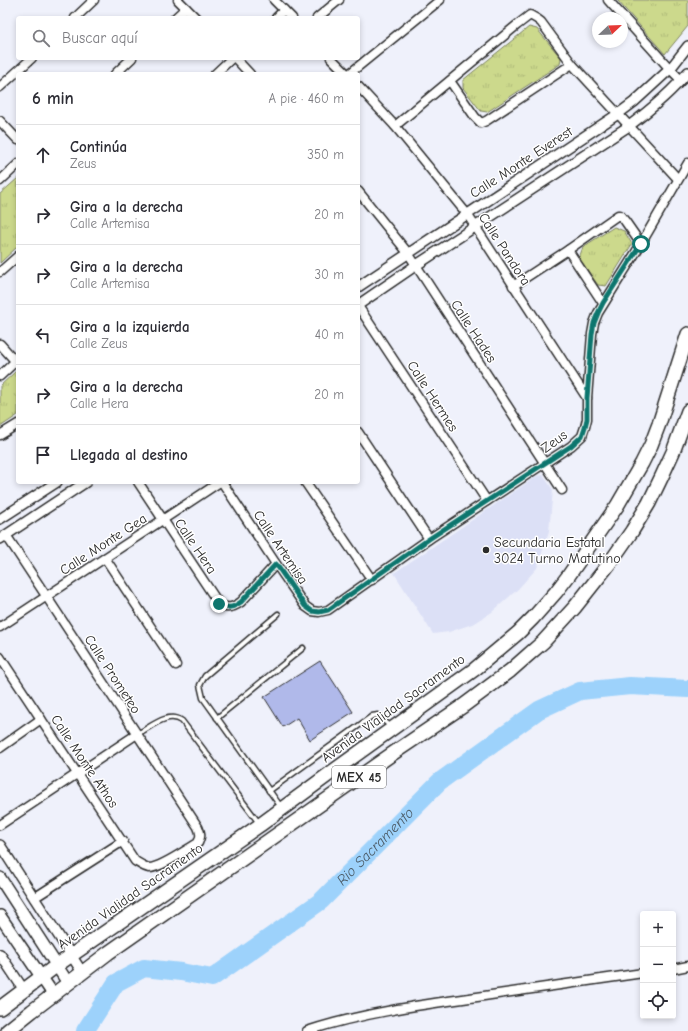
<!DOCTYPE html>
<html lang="es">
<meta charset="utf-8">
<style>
:root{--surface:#fff;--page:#f2f2f3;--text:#2b2b33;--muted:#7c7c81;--line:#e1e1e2}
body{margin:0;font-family:"Comic Neue",sans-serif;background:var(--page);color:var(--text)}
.controls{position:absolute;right:12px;bottom:12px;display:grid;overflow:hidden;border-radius:4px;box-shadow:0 2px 6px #0003}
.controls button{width:36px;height:36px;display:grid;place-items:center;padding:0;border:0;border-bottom:1px solid var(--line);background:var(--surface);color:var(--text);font:20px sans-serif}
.compass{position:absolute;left:592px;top:12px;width:36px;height:36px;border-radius:50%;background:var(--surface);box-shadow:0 2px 6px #0003;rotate:67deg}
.stop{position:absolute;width:12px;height:12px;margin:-9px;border:3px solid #0f766e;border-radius:50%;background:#fff}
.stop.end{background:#0f766e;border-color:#fff;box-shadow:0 1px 4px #0008}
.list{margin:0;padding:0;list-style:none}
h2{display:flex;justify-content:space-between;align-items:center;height:52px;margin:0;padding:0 16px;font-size:17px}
h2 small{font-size:13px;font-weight:400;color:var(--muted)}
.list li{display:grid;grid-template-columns:26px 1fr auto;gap:12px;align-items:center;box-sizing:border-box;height:60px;padding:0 16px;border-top:1px solid var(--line)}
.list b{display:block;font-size:15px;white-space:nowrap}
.list p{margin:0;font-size:13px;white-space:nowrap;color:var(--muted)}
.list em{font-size:13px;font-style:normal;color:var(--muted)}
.icon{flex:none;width:22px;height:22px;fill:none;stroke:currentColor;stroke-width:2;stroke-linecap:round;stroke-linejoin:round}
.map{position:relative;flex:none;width:688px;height:1031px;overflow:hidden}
.search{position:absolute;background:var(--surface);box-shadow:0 2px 6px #0003;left:16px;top:16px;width:344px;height:44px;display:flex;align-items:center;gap:10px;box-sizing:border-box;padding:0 14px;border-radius:4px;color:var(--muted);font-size:15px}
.panel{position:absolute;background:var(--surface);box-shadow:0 2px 6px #0003;left:16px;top:72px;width:344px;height:412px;border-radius:4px}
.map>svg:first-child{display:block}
.built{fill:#dce0f6}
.park{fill:url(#park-tufts);stroke:#7c825c}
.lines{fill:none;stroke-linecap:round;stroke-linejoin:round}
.river{stroke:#9dd2fb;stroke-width:18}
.building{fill:#b0b9ea;stroke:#2b2b2b}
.service-casing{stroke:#2b2b2b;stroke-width:7}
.minor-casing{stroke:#2b2b2b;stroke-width:11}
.tertiary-casing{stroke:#2b2b2b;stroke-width:12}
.secondary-casing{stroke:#2b2b2b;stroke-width:14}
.trunk-casing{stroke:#2b2b2b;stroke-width:16}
.service{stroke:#fff;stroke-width:4}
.minor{stroke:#fff;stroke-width:8}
.tertiary{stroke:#fff;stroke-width:9}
.secondary{stroke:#fff;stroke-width:11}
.trunk{stroke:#fff;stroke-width:13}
.route{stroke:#0f766e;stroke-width:5}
.poi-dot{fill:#2b2b2b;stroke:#fff;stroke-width:1.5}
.labels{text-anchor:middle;stroke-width:3;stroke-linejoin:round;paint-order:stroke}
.shield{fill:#fff;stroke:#6b6b6b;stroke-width:1}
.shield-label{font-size:13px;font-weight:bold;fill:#2b2b2b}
.street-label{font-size:14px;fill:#2b2b2b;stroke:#fff}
.poi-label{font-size:14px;fill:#2b2b2b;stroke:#fff;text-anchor:start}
.water-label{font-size:15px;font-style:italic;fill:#4d5d69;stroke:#fff}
</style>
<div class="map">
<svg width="688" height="1031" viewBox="0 0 688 1031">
<defs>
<pattern id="park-tufts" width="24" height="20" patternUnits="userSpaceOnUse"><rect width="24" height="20" fill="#ccd98c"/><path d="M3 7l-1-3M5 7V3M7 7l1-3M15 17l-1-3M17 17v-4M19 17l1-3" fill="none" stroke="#afba79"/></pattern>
</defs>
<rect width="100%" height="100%" fill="#eff1fb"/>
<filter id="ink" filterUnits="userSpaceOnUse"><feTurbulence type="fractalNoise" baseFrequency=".025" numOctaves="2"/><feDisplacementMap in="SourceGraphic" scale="8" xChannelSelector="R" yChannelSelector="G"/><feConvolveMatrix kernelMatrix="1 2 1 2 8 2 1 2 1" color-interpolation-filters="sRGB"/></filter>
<g filter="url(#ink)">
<polygon class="built" points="543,475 553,490 549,531 537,568 518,589 492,612 475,623 449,632 433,634 394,573 537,476"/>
<g class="park">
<polygon points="617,0 688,0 688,26 665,54"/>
<polygon points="529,27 537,29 561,58 560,64 487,112 481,111 463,88 463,80"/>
<polygon points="18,178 18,246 0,263 0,194"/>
<polygon points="614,227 624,231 632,244 606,286 598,285 579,258 583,247"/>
<polygon points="16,371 18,373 18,415 0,427 0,386"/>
</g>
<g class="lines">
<path class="river" id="s1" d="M85,1031L116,983L144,968L181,972L212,978L321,901L439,782L539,710L580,691L630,686L688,689"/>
</g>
<polygon class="building" points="320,661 353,712 310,740 297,718 283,727 264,697"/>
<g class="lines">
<defs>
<g id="service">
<polyline points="278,614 205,676 200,685 203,698 281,807"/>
<polyline points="217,718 303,648"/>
<path d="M137,734C151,727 168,711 182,721L259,823"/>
<polyline points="269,791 372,716 378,715 391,727"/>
</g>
<g id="minor">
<polyline points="178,0 196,18"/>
<polyline points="274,0 292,18"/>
<polyline points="608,0 670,69 681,80"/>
<polyline points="75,18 94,0"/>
<polyline points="175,18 186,8"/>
<polyline points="276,18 284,10"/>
<polyline points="317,18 339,0"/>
<polyline points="235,58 250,74"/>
<polyline points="331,58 347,74"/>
<polyline points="115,74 132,58"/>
<polyline points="215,74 232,58"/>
<polyline points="349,74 440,0"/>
<polyline points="450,81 475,117 481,123 486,121 572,64"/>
<polyline points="358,86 395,126 467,214 587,398"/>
<polyline points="0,87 32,58"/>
<polyline points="0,121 18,140"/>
<polyline points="395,126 517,25 530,15 537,19 541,22 572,64 678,179"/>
<polyline points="0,181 18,164"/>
<polyline points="358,191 408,253 562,490"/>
<polyline points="568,250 603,303"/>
<polyline points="0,272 18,256"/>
<polyline points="513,286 568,250 618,215 620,215 625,221 641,244"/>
<polyline points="358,306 487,501"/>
<polyline points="0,344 18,364"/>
<polyline points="0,376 18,359"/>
<polyline points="358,432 429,539"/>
<polyline points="0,435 18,424"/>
<path d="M138,482L219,604C227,610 234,607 241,602L276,564"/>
<polyline points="222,482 276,564 305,606 312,611 319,612 328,610 429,539 571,446 582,436 585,427 587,419 587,398 592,334 594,323 598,313 641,244 688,163"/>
<polyline points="305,482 372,580"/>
<polyline points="105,558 176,665"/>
<polyline points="0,627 220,482"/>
<path d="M0,657L135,861C140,864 144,867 149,868C161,868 187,849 198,843C201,836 201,834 198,827L137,734L6,535"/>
<polyline points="0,748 41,719"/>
<polyline points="0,825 137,734"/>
<polyline points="34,898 123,841"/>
<polyline points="673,969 688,966"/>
<path d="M307,1031C362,1013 420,1005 477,997C532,989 588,981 643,973"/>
</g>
<g id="tertiary">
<polyline points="358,287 618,114 634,102 670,69 688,46"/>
<path d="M358,305L415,266L629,126C650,110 671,93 688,72"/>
<polyline points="0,519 57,482"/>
<polyline points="0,539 86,482"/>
<polyline points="0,845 82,972"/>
<polyline points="0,954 24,990"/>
</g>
<g id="secondary">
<polyline points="0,878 68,983"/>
<polyline points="0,916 53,994"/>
</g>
<g id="trunk">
<polyline points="0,1008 56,966 260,825 332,772 475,669 518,633 533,618 556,592 569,575 617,506 642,463 651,445 659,424 688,334"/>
<polyline points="7,1031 32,1011 108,953 392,754 463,706 510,671 527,656 543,642 575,607 609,564 632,531 649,503 662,476 673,452 688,411"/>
</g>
</defs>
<use href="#service" class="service-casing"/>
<use href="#minor" class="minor-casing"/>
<use href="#tertiary" class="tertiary-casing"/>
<use href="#secondary" class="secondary-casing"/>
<use href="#trunk" class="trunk-casing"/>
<use href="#service" class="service"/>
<use href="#minor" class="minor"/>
<use href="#tertiary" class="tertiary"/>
<use href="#secondary" class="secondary"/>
<use href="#trunk" class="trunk"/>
</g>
</g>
<g class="lines" filter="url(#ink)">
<path class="route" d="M219,604C227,610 234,607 241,602L276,564L305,606L312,611L319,612L328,610L429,539L571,446L582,436L585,427L587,419V398L592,334L594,323L598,313L603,303L641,244"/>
</g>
<circle class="poi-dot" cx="486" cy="550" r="4"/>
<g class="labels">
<rect class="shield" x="332" y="766" width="54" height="22" rx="3"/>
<g class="shield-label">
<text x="359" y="782">MEX 45</text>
</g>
<g class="street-label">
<text transform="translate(521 162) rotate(-33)" y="5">Calle Monte Everest</text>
<text transform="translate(505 249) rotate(57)" y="5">Calle Pandora</text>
<text transform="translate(474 331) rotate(57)" y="5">Calle Hades</text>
<text transform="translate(433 396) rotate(57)" y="5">Calle Hermes</text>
<text transform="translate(554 441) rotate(-36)" y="5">Zeus</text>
<text transform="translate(103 544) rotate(-33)" y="5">Calle Monte Gea</text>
<text transform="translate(196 546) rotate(56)" y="5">Calle Hera</text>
<text transform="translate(281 547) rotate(56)" y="5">Calle Artemisa</text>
<text transform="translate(113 674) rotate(57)" y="5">Calle Prometeo</text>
<text transform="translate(393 708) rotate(-36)" y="5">Avenida Vialidad Sacramento</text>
<text transform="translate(85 761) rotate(56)" y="5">Calle Monte Athos</text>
<text transform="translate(130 896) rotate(-35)" y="5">Avenida Vialidad Sacramento</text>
</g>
<g class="poi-label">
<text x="494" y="547">Secundaria Estatal<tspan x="494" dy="16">3024 Turno Matutino</tspan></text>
</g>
<g class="water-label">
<text dy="5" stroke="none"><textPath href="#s1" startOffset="368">Rio Sacramento</textPath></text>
</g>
</g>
</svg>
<div class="controls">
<button>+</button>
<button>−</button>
<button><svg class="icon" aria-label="locate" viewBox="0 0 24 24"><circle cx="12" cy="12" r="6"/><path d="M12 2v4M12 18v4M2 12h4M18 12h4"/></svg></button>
</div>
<svg class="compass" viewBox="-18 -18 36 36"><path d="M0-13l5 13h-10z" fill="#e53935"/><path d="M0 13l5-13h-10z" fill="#7c7c81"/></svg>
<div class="stop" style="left:641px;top:244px"></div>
<div class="stop end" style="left:219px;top:604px"></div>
<div class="search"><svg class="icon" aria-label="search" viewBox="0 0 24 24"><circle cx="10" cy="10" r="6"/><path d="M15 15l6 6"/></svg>Buscar aquí</div>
<section class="panel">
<h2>6 min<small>A pie · 460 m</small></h2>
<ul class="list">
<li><svg class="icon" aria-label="ahead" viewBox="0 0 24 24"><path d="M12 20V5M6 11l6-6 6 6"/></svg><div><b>Continúa</b><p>Zeus</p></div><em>350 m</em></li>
<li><svg class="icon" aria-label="right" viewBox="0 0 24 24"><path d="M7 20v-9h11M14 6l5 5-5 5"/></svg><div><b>Gira a la derecha</b><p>Calle Artemisa</p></div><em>20 m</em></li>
<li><svg class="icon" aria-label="right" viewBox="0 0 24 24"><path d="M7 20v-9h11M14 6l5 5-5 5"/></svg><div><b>Gira a la derecha</b><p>Calle Artemisa</p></div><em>30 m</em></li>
<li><svg class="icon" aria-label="left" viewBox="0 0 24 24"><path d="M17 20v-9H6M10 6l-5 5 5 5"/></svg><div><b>Gira a la izquierda</b><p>Calle Zeus</p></div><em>40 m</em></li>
<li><svg class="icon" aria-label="right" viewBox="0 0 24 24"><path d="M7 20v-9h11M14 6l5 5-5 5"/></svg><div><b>Gira a la derecha</b><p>Calle Hera</p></div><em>20 m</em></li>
<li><svg class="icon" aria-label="arrive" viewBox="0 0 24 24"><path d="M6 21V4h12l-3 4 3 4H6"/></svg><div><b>Llegada al destino</b></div></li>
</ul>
</section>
</div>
